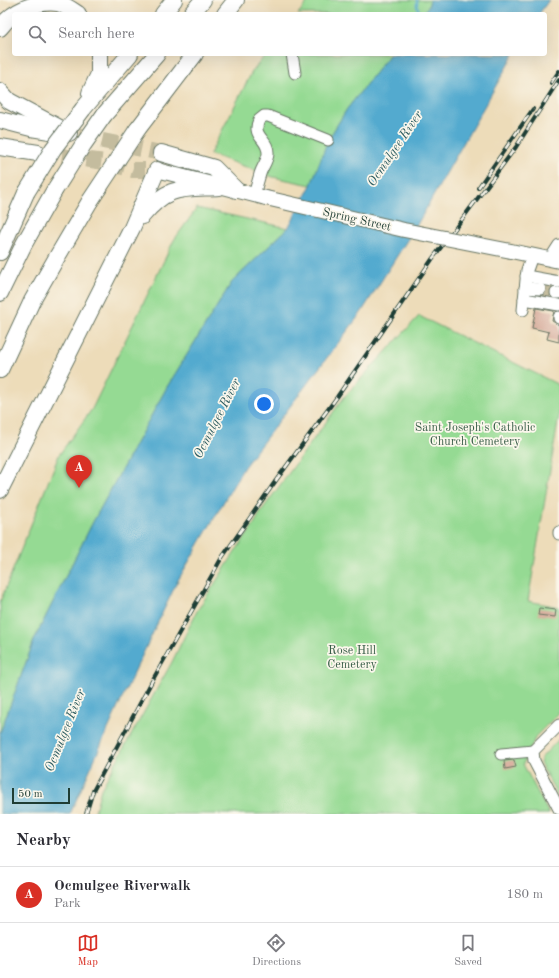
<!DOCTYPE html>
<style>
:root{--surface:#fff;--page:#f2f2f3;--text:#2b2b33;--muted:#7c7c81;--line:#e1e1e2;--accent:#d93025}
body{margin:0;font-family:"Old Standard TT",serif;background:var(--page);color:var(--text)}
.scale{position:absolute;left:12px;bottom:10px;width:58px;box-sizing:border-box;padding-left:4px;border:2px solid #1f3d34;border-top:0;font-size:11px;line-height:14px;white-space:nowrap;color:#1f3d34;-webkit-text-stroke:3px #fbf7ec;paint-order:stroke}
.you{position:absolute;left:264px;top:404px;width:14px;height:14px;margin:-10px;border:3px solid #fff;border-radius:50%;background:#1a73e8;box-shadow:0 0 0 6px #1a73e833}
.badge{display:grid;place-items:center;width:26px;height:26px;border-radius:50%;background:var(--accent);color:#fff;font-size:13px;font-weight:700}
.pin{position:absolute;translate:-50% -33px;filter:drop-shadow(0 1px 2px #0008)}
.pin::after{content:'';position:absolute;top:21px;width:14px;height:12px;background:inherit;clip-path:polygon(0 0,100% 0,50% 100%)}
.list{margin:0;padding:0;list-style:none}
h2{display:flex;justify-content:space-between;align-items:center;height:52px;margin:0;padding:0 16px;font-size:17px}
h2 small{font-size:13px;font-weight:400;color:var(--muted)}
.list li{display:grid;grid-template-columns:26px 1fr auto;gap:12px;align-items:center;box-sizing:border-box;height:56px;padding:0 16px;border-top:1px solid var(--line)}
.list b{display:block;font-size:15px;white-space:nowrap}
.list p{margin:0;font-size:13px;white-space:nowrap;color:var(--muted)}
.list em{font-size:13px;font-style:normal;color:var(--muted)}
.icon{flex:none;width:22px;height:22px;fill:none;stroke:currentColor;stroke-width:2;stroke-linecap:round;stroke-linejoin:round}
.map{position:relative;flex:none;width:559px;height:814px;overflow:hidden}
.search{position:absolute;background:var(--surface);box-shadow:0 4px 16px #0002;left:12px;right:12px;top:12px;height:44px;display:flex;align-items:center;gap:10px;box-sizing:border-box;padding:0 14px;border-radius:4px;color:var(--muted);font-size:15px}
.sheet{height:108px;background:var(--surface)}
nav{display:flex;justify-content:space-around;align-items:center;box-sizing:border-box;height:56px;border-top:1px solid var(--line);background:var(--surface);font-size:11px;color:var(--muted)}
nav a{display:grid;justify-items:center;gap:2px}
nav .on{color:var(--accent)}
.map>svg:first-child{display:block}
.green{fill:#95da93;stroke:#5a8c64}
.water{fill:#53aacf;stroke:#397482}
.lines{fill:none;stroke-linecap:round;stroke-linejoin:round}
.stream{stroke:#53aacf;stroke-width:2.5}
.building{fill:#d09e8c}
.minor-tunnel{stroke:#c4bc9e;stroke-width:11;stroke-dasharray:11 5.5;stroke-linecap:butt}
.highway-tunnel{stroke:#c4bc9e;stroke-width:16;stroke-dasharray:16 8;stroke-linecap:butt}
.minor-casing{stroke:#677563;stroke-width:13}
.major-casing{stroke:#677563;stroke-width:16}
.highway-casing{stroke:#677563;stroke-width:18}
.minor{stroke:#fff;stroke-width:11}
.major{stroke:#fff;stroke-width:14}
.highway{stroke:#fff;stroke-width:16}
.rail-casing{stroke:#1f3d34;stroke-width:4}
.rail{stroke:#fbf7ec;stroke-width:2.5;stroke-dasharray:8;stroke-linecap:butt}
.major-bridge-casing{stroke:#677563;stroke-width:16;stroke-linecap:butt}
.highway-bridge-casing{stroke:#677563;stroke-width:18;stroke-linecap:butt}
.major-bridge{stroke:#fff;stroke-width:14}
.highway-bridge{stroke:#fff;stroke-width:16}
.labels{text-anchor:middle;stroke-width:3.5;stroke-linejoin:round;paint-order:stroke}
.street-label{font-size:12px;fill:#1f3d34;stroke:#fbf7ec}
.park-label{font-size:12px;fill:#375c47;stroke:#fbf7ec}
.water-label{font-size:13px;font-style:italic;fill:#2f5e62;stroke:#fbf7ec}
</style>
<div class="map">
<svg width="559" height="814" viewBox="0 0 559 814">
<rect width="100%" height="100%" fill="#fbf7ec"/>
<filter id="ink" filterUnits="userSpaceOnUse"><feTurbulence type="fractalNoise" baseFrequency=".025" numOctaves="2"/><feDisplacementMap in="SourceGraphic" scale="8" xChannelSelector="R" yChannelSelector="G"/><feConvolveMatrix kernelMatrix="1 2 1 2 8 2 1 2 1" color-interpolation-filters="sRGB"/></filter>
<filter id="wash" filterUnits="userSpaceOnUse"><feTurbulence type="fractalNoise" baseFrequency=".012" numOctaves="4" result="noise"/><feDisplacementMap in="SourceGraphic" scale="16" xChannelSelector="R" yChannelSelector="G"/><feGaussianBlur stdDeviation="0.9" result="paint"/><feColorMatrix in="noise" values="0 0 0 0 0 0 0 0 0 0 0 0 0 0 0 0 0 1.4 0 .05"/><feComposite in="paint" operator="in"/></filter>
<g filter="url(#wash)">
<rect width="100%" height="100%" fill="#eddcb9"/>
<g class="green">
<polygon points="309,0 430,0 428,7 422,14 298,14"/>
<polygon points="266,54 390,54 347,109 328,140 311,185 273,177 210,154 252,72"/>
<polygon points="197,208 288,228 232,282 167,387 93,522 35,638 0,733 0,602 59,455 92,409 174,240"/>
<polygon points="419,316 559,385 559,416 528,601 559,607 559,713 536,736 523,764 549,814 94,814 101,789 172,662 197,611 239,546 250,531 262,510 345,396"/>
<polygon points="559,739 559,798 540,763 542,757"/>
</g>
<g class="water">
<polygon points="430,0 549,0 539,14 422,14 428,7"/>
<polygon points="390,54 514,54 418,223 361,313 244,467 177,582 123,696 70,814 0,814 0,733 35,638 93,522 167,387 232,282 288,228 311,185 328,140 347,109"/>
</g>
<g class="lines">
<polyline class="stream" points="417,0 417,6 420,14"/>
</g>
<g id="blocks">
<g class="building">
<polygon points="547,287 552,288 549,293 550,296 543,295 546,293"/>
<polygon points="536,308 554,311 552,321 559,325 559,342 547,339 549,332 532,328"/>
<polygon points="539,608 556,610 555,617 538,615"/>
<polygon points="514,760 516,767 505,769 504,761"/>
</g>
</g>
</g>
<g filter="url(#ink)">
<use href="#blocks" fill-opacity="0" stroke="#677563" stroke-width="1"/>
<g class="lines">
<polyline class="minor-tunnel" points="540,289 556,293"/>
<g class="highway-tunnel">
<polyline points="55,131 161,153"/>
<polyline points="38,153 105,162 133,170 145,170"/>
</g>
<defs>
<g id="minor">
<polyline points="292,54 295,73"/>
<path d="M254,195C256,188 258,181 260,174C262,167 267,162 268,154C269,139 251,137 259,120L264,116H268L328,140"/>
<polyline points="550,259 559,245"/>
<polyline points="526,276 559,282"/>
<polyline points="525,288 540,289"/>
<polyline points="556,293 559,293"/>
<polyline points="524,299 559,305"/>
<polyline points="523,310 527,270 532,256"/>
<polyline points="559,318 559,317"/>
<polyline points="559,532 559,534"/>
<polyline points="559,725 533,751 534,761 559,809"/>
<polyline points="501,754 533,751"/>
</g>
<g id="major">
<polyline points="157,170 266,198"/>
<polyline points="511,251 559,261"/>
</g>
<g id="highway">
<polyline points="163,14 174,0"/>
<polyline points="191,14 203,0"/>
<polyline points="225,14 236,0"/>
<path d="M0,28C12,11 37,0 58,3C65,5 72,10 78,14"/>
<polyline points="0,91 9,101 69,133"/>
<polyline points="90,93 99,74 99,54"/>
<polyline points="83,109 130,54"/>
<polyline points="104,115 157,54"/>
<polyline points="0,120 31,128 50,131"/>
<polyline points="137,130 195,54"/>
<polyline points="0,147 38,153"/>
<polyline points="161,153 214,168 236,190"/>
<path d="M142,216C168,185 181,189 219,187"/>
<polyline points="0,252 26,193"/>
<polyline points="0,293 24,244 54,191"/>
<polyline points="0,370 32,301 57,257 90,201"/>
<polyline points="0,490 132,228 157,170"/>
</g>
</defs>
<use href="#minor" class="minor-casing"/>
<use href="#major" class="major-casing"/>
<use href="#highway" class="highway-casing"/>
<use href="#minor" class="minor"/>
<use href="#major" class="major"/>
<use href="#highway" class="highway"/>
<defs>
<g id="rail">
<polyline points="551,83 559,71"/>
<polyline points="478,188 533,109"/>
<polyline points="86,814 93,791 152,681 221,559 277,479 337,397 433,258 516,147 559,80"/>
</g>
</defs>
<use href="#rail" class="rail-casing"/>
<use href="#rail" class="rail"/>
<defs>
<polyline id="major-bridge" points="266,198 404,230 511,251"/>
<g id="highway-bridge">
<polyline points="54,191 83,145 104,115"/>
<polyline points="26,193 53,149 83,109"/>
<polyline points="90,201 137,130"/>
</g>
</defs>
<use href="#major-bridge" class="major-bridge-casing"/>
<use href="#highway-bridge" class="highway-bridge-casing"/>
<use href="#major-bridge" class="major-bridge"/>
<use href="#highway-bridge" class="highway-bridge"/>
</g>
</g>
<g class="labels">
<g class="street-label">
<text transform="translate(357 219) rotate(13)" y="4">Spring Street</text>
</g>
<g class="park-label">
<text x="475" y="431">Saint Joseph's Catholic<tspan x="475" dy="14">Church Cemetery</tspan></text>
<text x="352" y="654">Rose Hill<tspan x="352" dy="14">Cemetery</tspan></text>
</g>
<g class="water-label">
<text transform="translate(394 148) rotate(-56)" y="5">Ocmulgee River</text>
<text transform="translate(216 418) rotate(-63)" y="5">Ocmulgee River</text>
<text transform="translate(64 730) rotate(-68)" y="5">Ocmulgee River</text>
</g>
</g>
</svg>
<div class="scale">50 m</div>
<div class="you"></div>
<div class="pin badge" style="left:79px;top:488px">A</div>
<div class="search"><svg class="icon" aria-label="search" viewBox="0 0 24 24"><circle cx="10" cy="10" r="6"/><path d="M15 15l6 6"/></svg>Search here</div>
</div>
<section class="sheet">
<h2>Nearby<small></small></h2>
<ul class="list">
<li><span class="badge">A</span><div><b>Ocmulgee Riverwalk</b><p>Park</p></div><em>180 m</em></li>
</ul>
</section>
<nav>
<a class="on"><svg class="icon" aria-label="map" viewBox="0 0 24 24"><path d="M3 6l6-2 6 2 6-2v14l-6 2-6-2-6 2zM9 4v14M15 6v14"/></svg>Map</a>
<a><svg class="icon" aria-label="directions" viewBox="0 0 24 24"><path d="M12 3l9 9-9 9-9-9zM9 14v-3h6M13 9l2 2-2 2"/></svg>Directions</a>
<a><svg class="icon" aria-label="saved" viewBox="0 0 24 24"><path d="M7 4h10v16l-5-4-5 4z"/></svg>Saved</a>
</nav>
